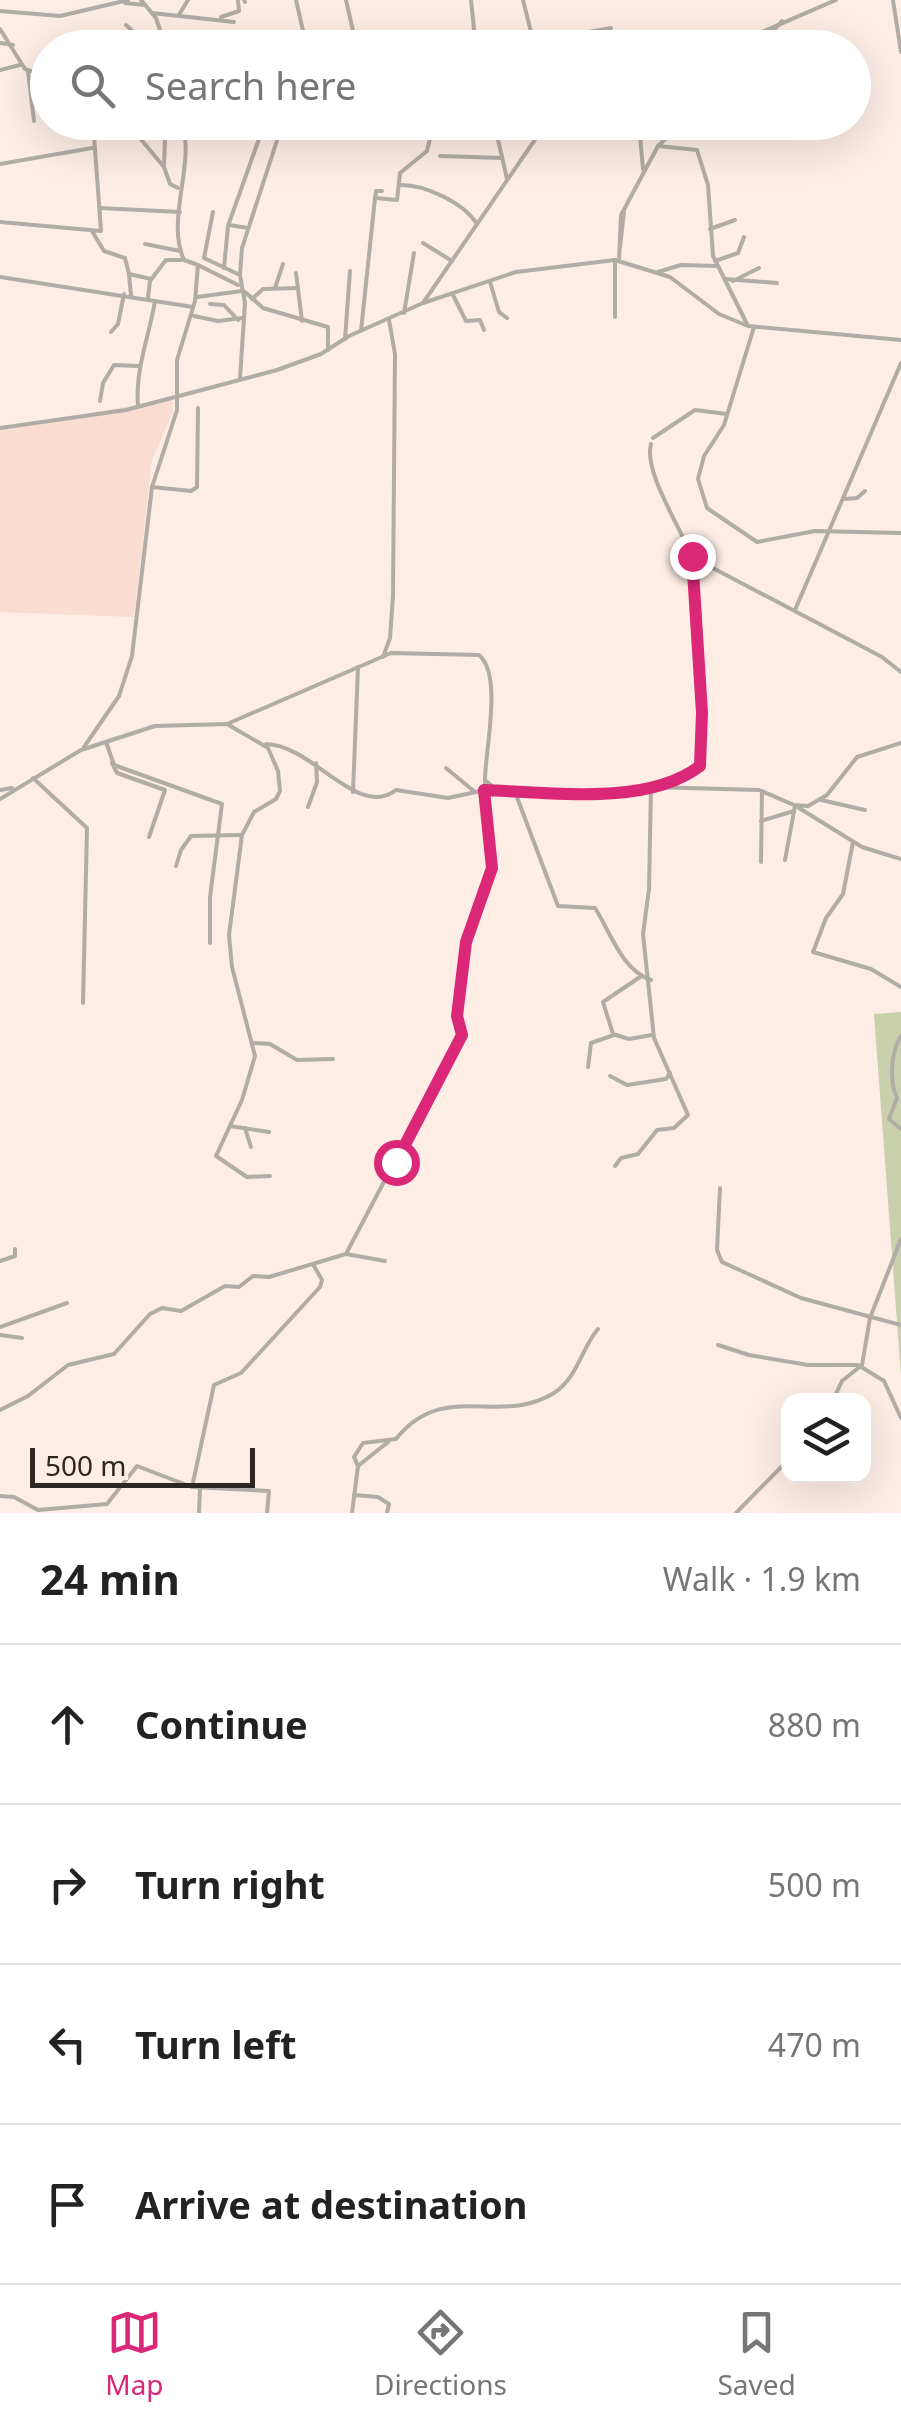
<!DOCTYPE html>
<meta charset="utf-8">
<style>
:root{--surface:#fff;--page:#f2f2f2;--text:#222;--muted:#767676;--line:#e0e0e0;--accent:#db2777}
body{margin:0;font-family:"Noto Sans",sans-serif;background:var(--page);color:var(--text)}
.controls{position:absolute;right:30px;bottom:30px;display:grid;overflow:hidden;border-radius:20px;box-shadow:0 10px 40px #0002}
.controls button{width:90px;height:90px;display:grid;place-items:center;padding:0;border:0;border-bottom:2px solid var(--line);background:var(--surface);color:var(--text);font:50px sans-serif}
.scale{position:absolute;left:30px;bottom:25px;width:225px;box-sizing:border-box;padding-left:10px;border:5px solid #2d2622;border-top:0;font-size:28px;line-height:35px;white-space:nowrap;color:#2d2622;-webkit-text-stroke:8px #fdede5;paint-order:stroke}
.stop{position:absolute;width:30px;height:30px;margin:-22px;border:8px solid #db2777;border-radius:50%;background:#fff}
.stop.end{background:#db2777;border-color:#fff;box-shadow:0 2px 10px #0008}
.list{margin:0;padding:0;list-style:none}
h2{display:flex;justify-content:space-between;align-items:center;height:130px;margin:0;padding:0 40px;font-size:42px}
h2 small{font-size:32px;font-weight:400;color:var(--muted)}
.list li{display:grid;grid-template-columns:65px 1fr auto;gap:30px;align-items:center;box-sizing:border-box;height:160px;padding:0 40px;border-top:2px solid var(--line)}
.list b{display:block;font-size:38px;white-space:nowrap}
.list em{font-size:32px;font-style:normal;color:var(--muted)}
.icon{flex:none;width:55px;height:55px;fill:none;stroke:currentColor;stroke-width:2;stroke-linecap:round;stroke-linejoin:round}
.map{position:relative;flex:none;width:901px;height:1513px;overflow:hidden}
.search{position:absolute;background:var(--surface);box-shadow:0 10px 40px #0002;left:30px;right:30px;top:30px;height:110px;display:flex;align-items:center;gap:25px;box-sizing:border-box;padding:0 35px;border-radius:55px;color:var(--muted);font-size:38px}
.sheet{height:770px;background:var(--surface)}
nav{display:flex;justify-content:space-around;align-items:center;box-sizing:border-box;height:140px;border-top:2px solid var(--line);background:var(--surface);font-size:28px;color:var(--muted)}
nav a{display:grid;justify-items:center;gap:5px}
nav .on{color:var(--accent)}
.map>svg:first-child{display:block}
.built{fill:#f8ddd0}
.green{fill:#cacfac}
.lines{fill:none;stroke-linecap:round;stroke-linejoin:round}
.minor{stroke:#b1aca5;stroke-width:4}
.route{stroke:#db2777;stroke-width:12}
</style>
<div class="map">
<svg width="901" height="1513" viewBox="0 0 901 1513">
<rect width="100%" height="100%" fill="#fdede5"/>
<polygon class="built" points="172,398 173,412 152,460 134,617 0,612 0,430"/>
<polygon class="green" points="901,1012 901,1376 874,1014"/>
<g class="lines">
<g class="minor">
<polyline points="141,0 156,18 166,48"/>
<polyline points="244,0 245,2"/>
<polyline points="296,0 307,48"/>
<polyline points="346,0 357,48"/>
<polyline points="471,0 476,48"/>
<polyline points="523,0 535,48"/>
<polyline points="893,0 901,52"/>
<polyline points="125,3 145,5"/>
<polyline points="0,11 60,16 128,0"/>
<polyline points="152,13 234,22"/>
<polyline points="180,13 188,0"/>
<polyline points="221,17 239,11 238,0"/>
<polyline points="126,25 138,36 163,32"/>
<polyline points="0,29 25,69 48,77"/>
<polyline points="0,43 13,45"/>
<polyline points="153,48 162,36"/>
<polyline points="499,48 611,28"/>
<polyline points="628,48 627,39 633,35"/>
<polyline points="725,48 836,0"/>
<polyline points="758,48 782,21"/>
<polyline points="0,70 20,65"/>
<polyline points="28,71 34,121"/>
<polyline points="111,122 133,136 165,138 164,167 170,184 178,188"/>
<polyline points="494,122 507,179"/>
<polyline points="640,136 643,169"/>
<polyline points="139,137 164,167"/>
<polyline points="658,146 697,150 708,185 713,256 747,324"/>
<polyline points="440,156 502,158"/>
<polyline points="0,164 92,148"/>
<path d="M401,185C425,185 463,202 477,224"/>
<polyline points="375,198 376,191 382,191"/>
<polyline points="100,208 180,212"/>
<polyline points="213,212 204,258 240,275"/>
<polyline points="0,222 101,231 93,122"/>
<polyline points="229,225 248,228"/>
<polyline points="710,229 735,220"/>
<polyline points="92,231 104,251 125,258 129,274 151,279"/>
<polyline points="423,243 452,261"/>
<polyline points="145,244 180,251"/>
<polyline points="620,247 624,212"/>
<polyline points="615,260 615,317"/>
<polyline points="619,261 621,215 658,146 684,122"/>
<polyline points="715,261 738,253 744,237"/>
<polyline points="198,265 238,285"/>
<polyline points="224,268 228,226 265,122"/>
<polyline points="658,272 681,265 717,266"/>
<polyline points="296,273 302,321"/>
<polyline points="129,275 131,295"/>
<polyline points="0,277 193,307"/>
<polyline points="725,279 777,283"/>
<polyline points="733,281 759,268"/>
<polyline points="490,282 499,312 507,318"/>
<polyline points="275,288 283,264"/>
<polyline points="245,292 263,308 328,327 328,350"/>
<polyline points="453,295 466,321 480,320 484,330"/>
<polyline points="197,297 242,291"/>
<polyline points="148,298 150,281 166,260 181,260"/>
<polyline points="252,299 263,289 297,288"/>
<polyline points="423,303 547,122"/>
<polyline points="210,304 224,305 238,320"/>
<polyline points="404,313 414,253"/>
<polyline points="194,316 218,321 243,318"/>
<polyline points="754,327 724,425 704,456 698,479 707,508 757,542 815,531 901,533"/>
<polyline points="361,331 375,198 397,200 400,173 427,151 431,134"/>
<polyline points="111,332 118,324 124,294"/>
<polyline points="345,339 350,271"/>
<polyline points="240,378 245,303 240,275 242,248 283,122"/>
<polyline points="100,401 103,383 114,365 138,366"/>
<path d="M138,406C135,369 149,337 155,301"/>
<polyline points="0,428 126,410 277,370 321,354 349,336 423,303 516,272 615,260 670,277 719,314 748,326 901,340"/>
<polyline points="653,438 695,410 727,414"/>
<path d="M651,444C643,472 682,529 692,558C701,579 706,742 700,766L663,786"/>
<polyline points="152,487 191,491 197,487 198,408"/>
<polyline points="843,499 857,498 865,491"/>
<polyline points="692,557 882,657 901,672"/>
<polyline points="795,610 901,363"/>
<polyline points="383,657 390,638 393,596 395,354 389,320"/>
<path d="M227,724L391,653L479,655C503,675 485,750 485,780L498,791L555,796L651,787L759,790L794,805L808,806L827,795L857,757L901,743"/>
<polyline points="106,742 114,765 222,804 210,897 210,943"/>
<path d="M266,744C313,745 358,820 396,790L448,798L485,790"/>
<path d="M84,747L119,696L132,656L152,487L177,410V360L195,301L198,265L184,260C165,218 197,161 181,122"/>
<polyline points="112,763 117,773 165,790 149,837"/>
<polyline points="446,768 475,792"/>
<polyline points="33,778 87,828 83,1003"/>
<polyline points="0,790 12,788"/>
<polyline points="353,792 358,667"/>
<path d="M515,792L558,906L595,908C611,933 621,969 651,980"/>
<polyline points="0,799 81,750 155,726 227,724 268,748 278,771 280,791 276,799 254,812 242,835 229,935 232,967 255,1056 242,1100 216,1156 247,1177 270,1176"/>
<polyline points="821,800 865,810"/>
<polyline points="308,807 317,782 316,763"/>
<polyline points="799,808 862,847 901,859"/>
<polyline points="761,821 794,811"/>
<polyline points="853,842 843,894 826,918 813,952 871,969 901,987"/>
<polyline points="785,860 795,806"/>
<polyline points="761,862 762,791"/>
<polyline points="176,866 181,850 191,836 241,835"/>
<polyline points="640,977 603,1002 613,1034 629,1039 652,1035"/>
<path d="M901,1036C891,1052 889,1081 897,1098L889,1119L901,1129"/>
<polyline points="255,1043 270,1044 297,1060 333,1059"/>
<polyline points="588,1067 591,1043 614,1035"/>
<polyline points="610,1076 627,1085 666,1079 670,1073"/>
<polyline points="230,1126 269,1132"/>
<polyline points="245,1128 251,1147"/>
<polyline points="615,1166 621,1158 638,1154 657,1130 674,1128 688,1115 654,1038 643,934 649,889 651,787"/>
<polyline points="720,1188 717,1250 722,1262 801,1298 901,1325"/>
<polyline points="346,1254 385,1261"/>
<polyline points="0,1261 15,1256 15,1249"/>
<polyline points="0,1327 67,1303"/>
<polyline points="0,1335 22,1338"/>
<polyline points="718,1345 749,1355 808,1365 858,1365 884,1381 901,1418"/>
<polyline points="833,1400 842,1381 862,1365 870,1318 901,1239"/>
<polyline points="0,1410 28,1396 68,1365 114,1354 150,1314 162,1308 181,1311 225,1286 239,1287 253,1276 269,1277 346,1254 461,1035 457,1015 466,942 492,865 485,780"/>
<polyline points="358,1466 388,1442"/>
<polyline points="192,1487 214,1385 241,1373 320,1287 322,1280 314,1266"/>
<polyline points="354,1495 378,1497 389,1504 387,1513"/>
<polyline points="0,1496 14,1497 38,1510 107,1504 137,1466 192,1487 269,1491 267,1513"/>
<polyline points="199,1513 200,1488"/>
<path d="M352,1513L358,1466L354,1457L363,1443L396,1439C444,1379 499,1427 554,1393C578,1377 581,1349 598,1329"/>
<polyline points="736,1513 788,1460"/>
</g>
</g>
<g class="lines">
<path class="route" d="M396,1162L462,1035L457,1016L466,942L492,868L484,790C547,792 647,807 700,766L702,713L692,556"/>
</g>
</svg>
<div class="controls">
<button><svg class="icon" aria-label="layers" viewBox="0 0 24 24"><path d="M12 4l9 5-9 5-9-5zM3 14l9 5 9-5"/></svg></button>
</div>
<div class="scale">500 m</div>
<div class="stop" style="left:396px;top:1162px"></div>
<div class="stop end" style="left:692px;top:556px"></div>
<div class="search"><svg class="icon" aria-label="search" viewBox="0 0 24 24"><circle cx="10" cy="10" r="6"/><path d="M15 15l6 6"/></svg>Search here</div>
</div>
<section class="sheet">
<h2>24 min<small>Walk · 1.9 km</small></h2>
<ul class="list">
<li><svg class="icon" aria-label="ahead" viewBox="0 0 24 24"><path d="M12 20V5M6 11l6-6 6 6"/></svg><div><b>Continue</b></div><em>880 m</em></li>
<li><svg class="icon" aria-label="right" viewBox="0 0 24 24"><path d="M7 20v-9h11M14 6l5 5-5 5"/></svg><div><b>Turn right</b></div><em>500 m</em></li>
<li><svg class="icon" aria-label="left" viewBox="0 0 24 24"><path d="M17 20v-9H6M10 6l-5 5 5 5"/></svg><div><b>Turn left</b></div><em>470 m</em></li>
<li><svg class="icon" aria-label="arrive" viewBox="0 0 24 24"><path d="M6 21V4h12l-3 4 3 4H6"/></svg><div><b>Arrive at destination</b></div></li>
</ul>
</section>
<nav>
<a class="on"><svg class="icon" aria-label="map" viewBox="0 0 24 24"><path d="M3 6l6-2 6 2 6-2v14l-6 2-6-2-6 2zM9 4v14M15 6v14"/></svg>Map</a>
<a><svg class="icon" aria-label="directions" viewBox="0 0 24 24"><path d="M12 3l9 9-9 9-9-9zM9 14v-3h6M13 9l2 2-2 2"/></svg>Directions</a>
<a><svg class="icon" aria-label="saved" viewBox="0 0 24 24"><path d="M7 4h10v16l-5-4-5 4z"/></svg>Saved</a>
</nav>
